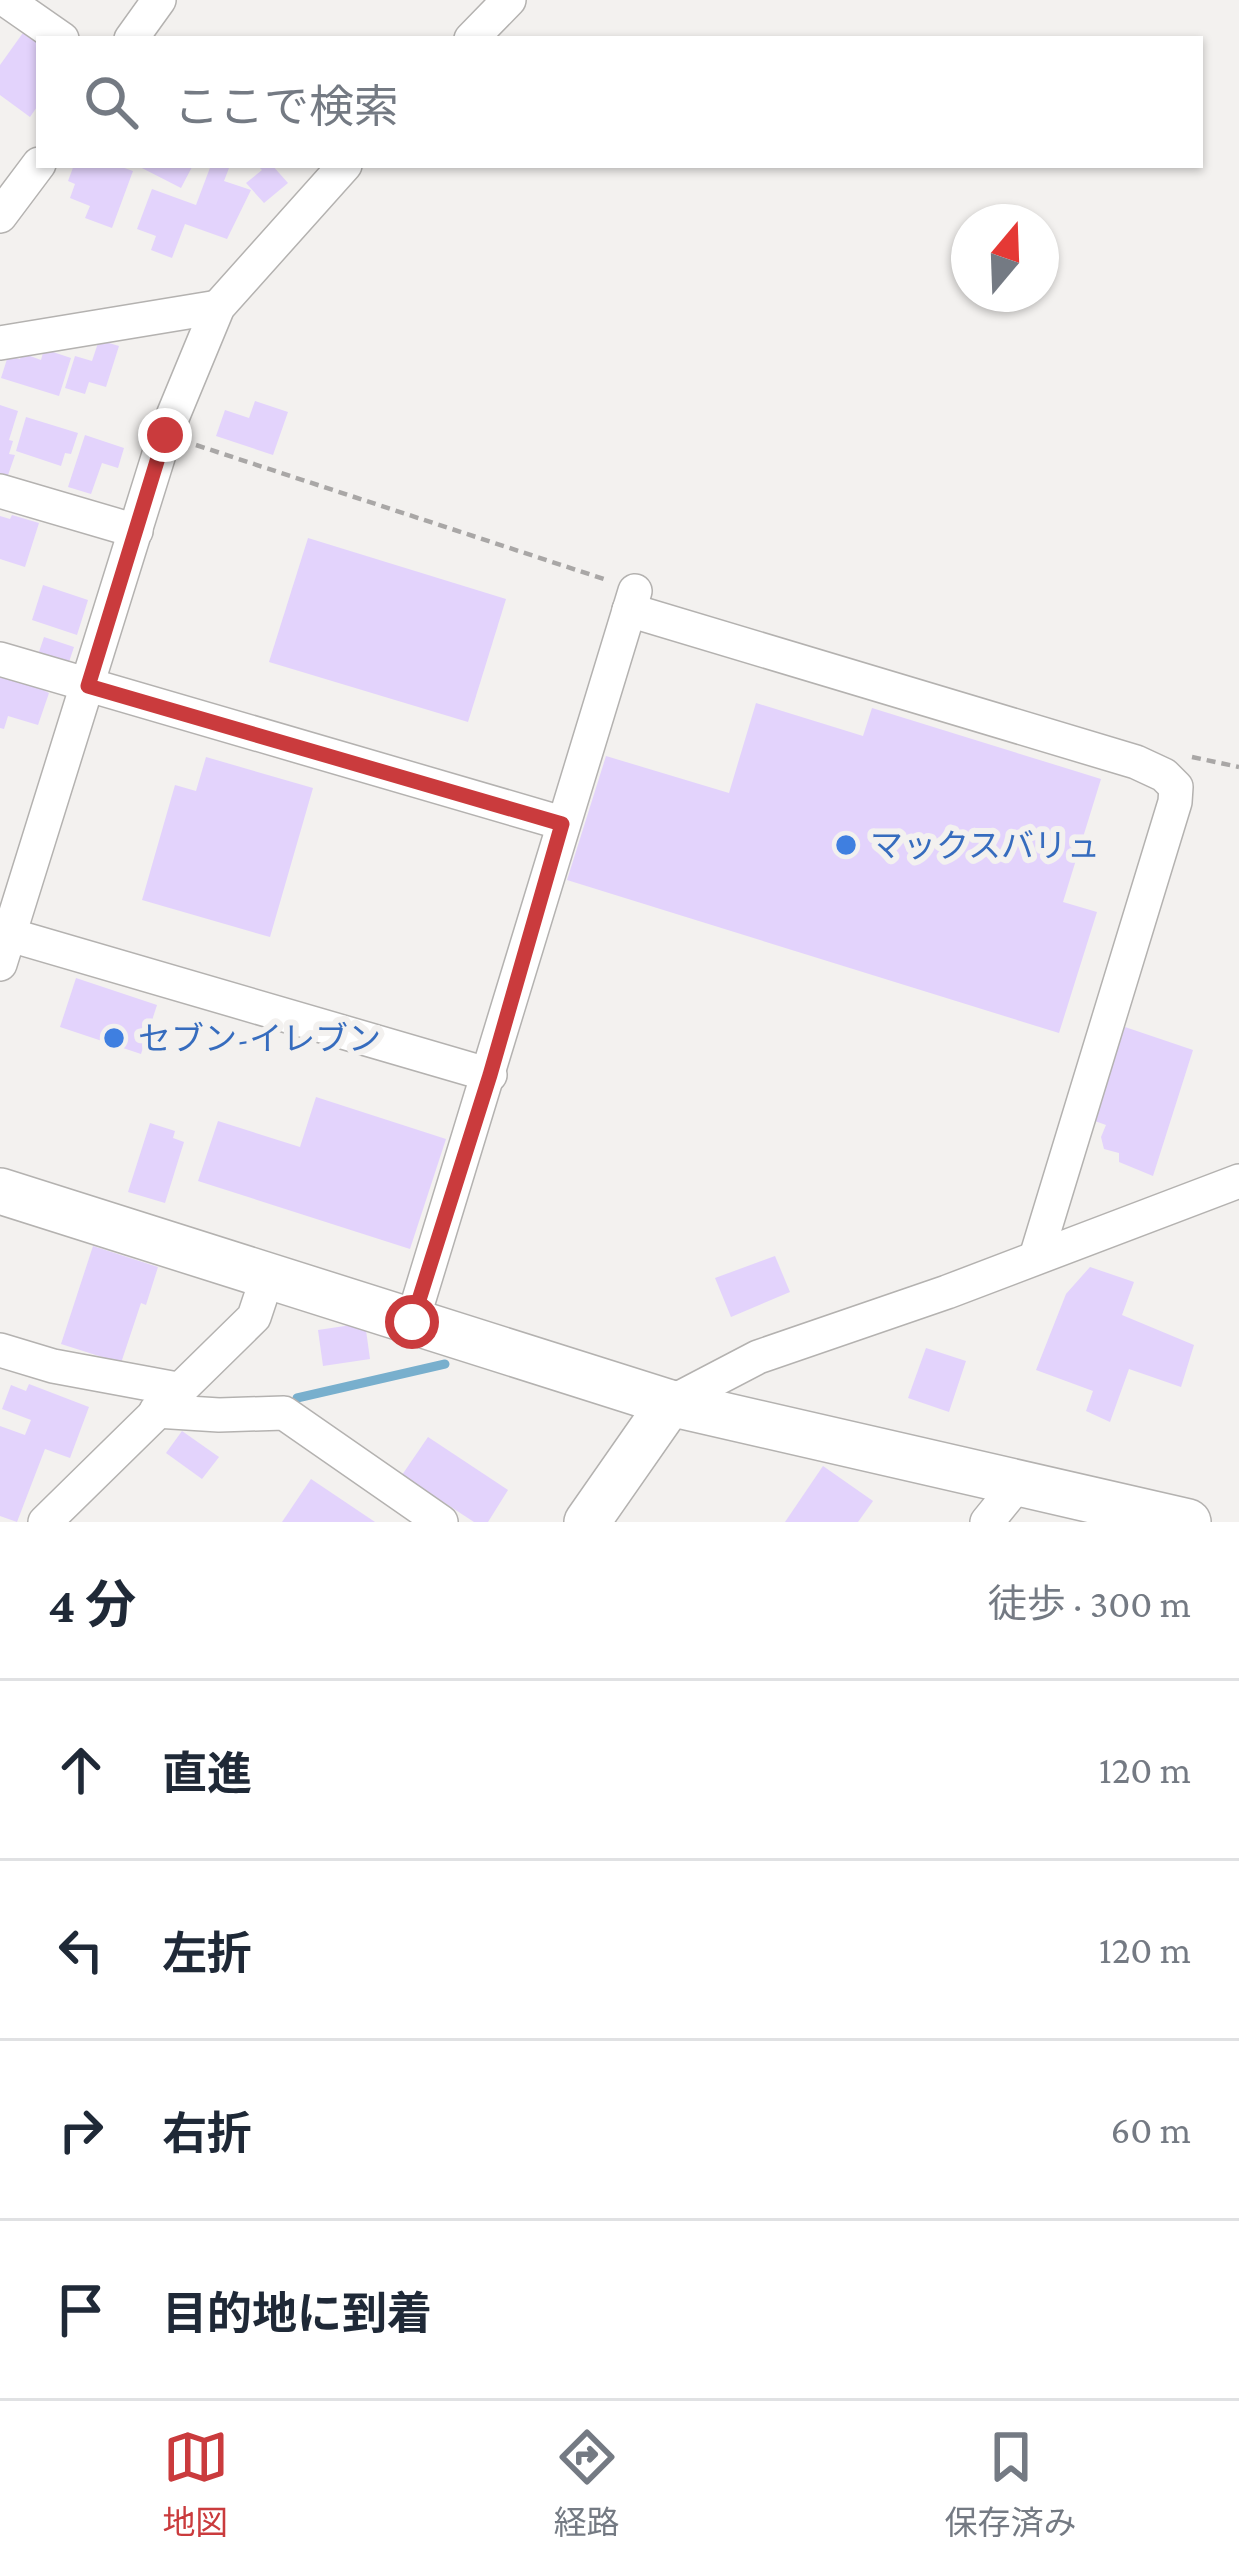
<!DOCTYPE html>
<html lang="ja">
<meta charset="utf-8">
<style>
:root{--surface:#fff;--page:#f2f2f3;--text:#1f2937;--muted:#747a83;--line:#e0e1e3;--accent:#ca3b3d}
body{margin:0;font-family:"Crimson Pro","Noto Sans JP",serif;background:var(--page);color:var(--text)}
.compass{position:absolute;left:951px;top:204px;width:108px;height:108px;border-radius:50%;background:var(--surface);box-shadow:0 3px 9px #0004;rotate:19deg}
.stop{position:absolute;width:36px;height:36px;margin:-27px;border:9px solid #ca3b3d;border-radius:50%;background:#fff}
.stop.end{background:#ca3b3d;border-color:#fff;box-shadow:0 3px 12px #0008}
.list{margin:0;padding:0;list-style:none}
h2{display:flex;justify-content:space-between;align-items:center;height:156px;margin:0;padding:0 48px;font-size:51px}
h2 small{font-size:39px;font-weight:400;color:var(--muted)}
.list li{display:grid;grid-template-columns:78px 1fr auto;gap:36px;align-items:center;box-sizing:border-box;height:180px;padding:0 48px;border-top:3px solid var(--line)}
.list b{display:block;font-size:45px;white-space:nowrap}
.list em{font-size:39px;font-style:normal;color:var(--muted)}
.icon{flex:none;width:66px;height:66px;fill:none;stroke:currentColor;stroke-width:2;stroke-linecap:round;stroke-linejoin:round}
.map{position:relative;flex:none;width:1239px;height:1522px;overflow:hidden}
.search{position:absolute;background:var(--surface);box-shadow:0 3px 9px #0004;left:36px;right:36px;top:36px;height:132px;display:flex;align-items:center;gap:30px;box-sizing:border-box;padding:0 42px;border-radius:0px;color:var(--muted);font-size:45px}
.sheet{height:876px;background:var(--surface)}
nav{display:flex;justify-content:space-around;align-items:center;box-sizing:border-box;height:168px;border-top:3px solid var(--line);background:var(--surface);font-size:33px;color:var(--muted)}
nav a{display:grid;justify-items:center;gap:6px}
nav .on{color:var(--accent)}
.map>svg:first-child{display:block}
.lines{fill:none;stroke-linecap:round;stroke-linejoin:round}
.stream{stroke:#78afcd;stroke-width:9}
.building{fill:#e3d3fc}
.street-casing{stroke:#b4b2b0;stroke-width:36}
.secondary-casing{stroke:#b4b2b0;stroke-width:48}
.path{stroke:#a9a7a6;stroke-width:4.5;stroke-dasharray:9 6;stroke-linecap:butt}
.street{stroke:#fff;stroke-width:33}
.secondary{stroke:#fff;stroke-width:45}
.route{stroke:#ca3b3d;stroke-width:15}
.shop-dot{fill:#3f7fe0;stroke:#f3f1ef;stroke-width:4.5}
.labels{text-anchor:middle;stroke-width:12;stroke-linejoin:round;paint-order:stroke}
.shop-label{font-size:33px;fill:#366cbe;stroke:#f3f1ef;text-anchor:start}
</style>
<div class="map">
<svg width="1239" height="1522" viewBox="0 0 1239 1522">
<rect width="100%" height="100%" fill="#f3f1ef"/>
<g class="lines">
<polyline class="stream" points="297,1398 445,1364"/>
</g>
<g class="building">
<polygon points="25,30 39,40 39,104 30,117 0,95 0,65"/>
<polygon points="74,165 116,165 133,171 112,228 85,218 90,206 70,198 75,184 68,181"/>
<polygon points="136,165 193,165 181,188"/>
<polygon points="211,165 229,168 224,181 251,190 227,239 185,224 172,258 151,250 156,236 137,229 152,189 196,205"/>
<polygon points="257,165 272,165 288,183 264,203 246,183 262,170"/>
<polygon points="99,340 119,346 106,387 89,382 85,394 65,388 75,356 92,361"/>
<polygon points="44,349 71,358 59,396 1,378 8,356 20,359 22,353 41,360"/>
<polygon points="255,401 288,412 273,455 216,436 225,410 249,418"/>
<polygon points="0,405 18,411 9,440 13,441 9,454 15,455 7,478 0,476"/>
<polygon points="26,417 78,433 71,454 65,453 61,466 16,451"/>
<polygon points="85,435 124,448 118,468 102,463 91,494 68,487"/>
<polygon points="12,515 39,523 25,567 0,559 0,516 10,519"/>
<polygon points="308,538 506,599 468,722 269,662"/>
<polygon points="43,585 88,600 77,635 32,620"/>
<polygon points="44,637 74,647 69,662 39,652"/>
<polygon points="0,668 49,693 38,725 8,716 4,729 0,728"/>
<polygon points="756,703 863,736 872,708 1101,779 1063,902 1097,912 1059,1033 567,880 606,756 729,793"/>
<polygon points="206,757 313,788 270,937 142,900 175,785 196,791"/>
<polygon points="76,978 157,1005 141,1054 60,1027"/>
<polygon points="1125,1027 1193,1050 1153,1176 1119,1162 1119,1153 1104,1149 1101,1137 1106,1125 1092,1120"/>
<polygon points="316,1097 446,1139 410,1249 198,1181 218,1121 300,1147"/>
<polygon points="150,1123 175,1131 173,1138 184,1142 165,1203 128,1192"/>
<polygon points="93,1246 158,1267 146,1305 141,1303 121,1363 61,1344"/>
<polygon points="775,1256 790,1292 731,1317 715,1278"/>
<polygon points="1090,1267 1134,1282 1122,1315 1194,1345 1181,1387 1129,1369 1110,1422 1086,1411 1093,1391 1036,1370 1066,1294"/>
<polygon points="365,1323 370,1359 323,1366 318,1330"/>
<polygon points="926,1348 966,1361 949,1412 908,1398"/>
<polygon points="29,1384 89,1407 70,1458 45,1449 17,1522 0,1516 0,1426 25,1435 31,1420 2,1409 11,1385 26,1391"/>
<polygon points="182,1431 219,1457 202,1479 166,1453"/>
<polygon points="428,1437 508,1490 488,1522 474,1522 402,1475"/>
<polygon points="823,1466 873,1501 858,1522 785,1522"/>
<polygon points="311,1479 375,1522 282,1522"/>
</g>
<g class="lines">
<defs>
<g id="street">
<polyline points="6,0 62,39"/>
<polyline points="131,39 159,0"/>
<polyline points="471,39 509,0"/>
<polyline points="0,216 39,164"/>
<polyline points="0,343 218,307"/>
<polyline points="0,491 136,531"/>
<polyline points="629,610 1136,762 1164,775 1176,787 1175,802 1036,1257"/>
<polyline points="0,659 562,823"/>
<polyline points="0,932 490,1075"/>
<polyline points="0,964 165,435 218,307 345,165"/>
<polyline points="412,1322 635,591"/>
<polyline points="0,1350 53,1366 177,1389"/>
<polyline points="670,1403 758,1357 947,1292 1239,1181"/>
<polyline points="156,1411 219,1415 284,1413 441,1522"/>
<polyline points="45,1522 254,1317 267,1278"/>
<polyline points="987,1522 1017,1485"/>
</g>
<g id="secondary">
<polyline points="0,1191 670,1403 1188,1522"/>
<polyline points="587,1522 670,1403"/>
</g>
</defs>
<use href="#street" class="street-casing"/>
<use href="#secondary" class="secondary-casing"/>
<g class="path">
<polyline points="196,445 607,580"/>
<polyline points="1192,757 1239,767"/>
</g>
<use href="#street" class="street"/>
<use href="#secondary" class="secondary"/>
</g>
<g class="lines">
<polyline class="route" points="165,435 88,686 562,824 490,1075 412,1322"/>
</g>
<g class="shop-dot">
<circle cx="846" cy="845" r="12"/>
<circle cx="114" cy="1038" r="12"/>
</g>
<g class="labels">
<g class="shop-label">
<text x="870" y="857">マックスバリュ</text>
<text x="138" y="1050">セブン-イレブン</text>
</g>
</g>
</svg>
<svg class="compass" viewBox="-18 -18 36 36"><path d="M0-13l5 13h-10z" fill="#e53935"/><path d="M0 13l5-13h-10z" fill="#747a83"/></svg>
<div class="stop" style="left:412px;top:1322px"></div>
<div class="stop end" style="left:165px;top:435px"></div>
<div class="search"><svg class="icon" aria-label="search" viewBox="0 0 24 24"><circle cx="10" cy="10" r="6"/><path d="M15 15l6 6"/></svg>ここで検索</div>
</div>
<section class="sheet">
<h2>4 分<small>徒歩 · 300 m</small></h2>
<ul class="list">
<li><svg class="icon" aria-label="ahead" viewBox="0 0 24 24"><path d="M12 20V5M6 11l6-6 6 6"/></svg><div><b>直進</b></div><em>120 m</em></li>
<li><svg class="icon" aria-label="left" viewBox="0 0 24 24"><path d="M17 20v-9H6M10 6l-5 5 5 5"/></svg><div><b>左折</b></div><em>120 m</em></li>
<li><svg class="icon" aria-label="right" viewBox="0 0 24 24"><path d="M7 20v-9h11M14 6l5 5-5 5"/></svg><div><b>右折</b></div><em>60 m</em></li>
<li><svg class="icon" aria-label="arrive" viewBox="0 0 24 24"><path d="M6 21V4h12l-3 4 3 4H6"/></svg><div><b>目的地に到着</b></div></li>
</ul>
</section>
<nav>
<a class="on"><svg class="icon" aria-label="map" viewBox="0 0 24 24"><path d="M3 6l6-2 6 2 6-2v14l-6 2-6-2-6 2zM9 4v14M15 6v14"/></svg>地図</a>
<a><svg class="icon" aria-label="directions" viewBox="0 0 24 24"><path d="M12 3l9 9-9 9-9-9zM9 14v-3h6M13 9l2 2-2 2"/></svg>経路</a>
<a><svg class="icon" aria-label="saved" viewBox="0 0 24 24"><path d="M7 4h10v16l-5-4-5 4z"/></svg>保存済み</a>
</nav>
